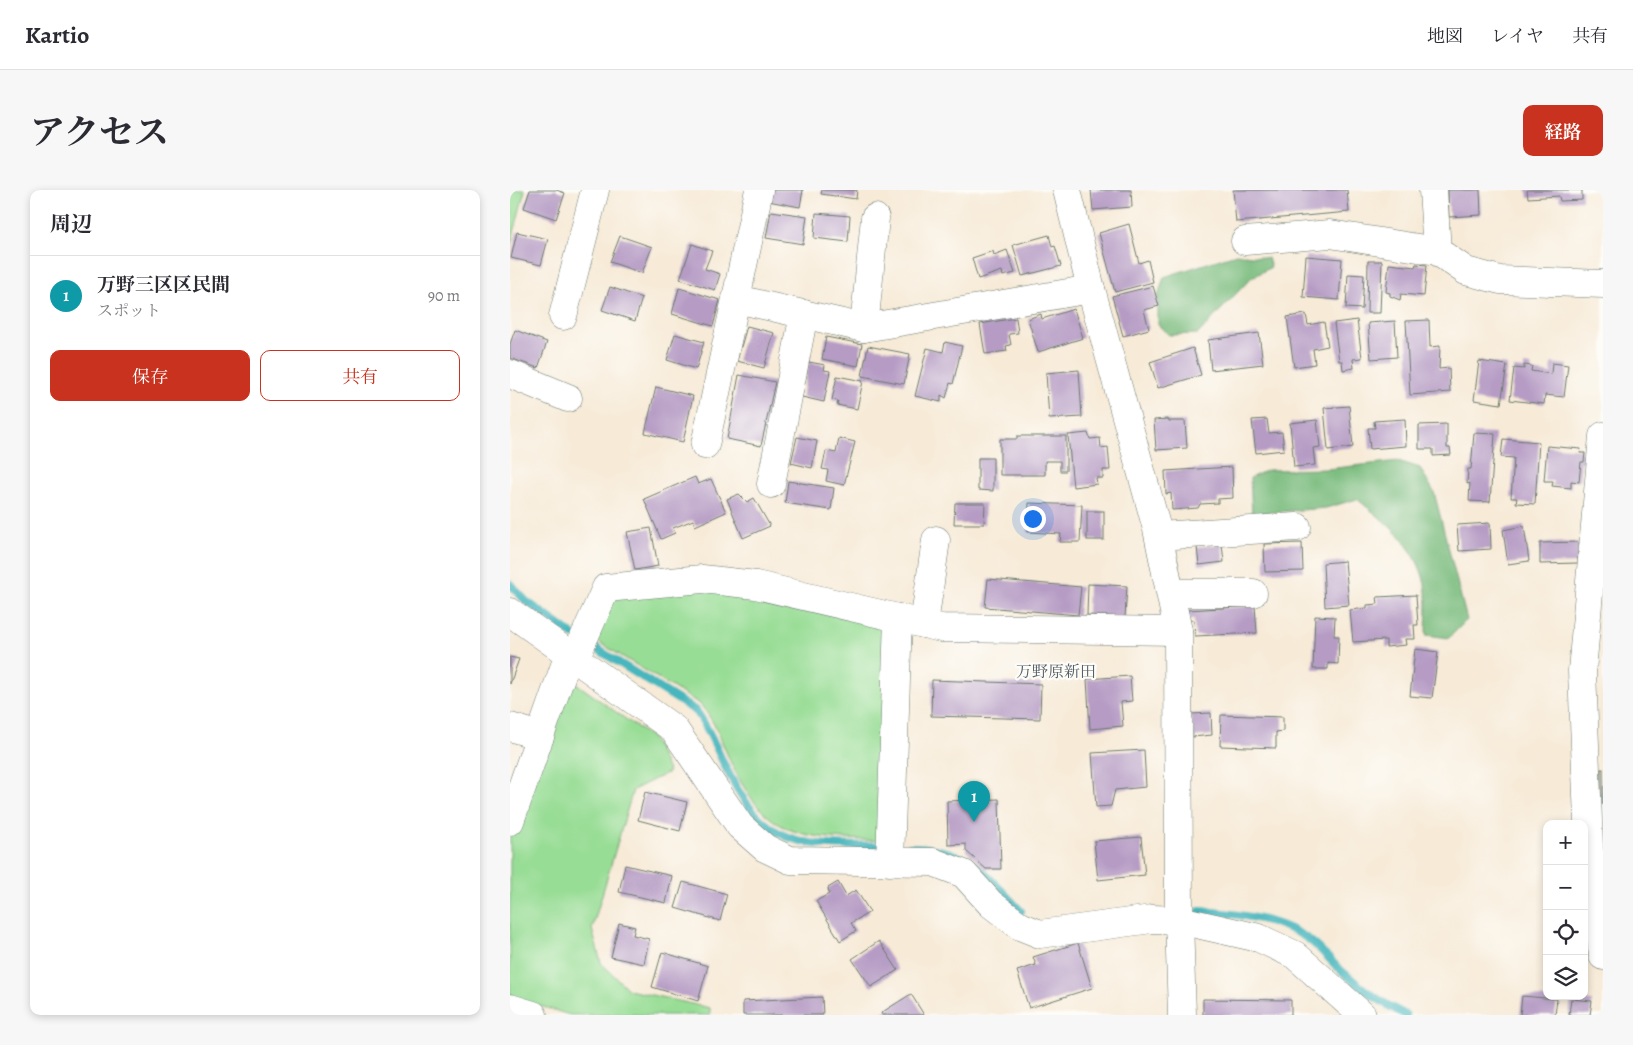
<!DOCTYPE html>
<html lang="ja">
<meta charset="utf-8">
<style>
:root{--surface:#fff;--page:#f7f7f7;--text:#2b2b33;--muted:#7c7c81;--line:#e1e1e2;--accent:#c8321e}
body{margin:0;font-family:Alegreya,"Noto Serif JP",serif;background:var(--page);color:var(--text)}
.controls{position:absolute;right:15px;bottom:15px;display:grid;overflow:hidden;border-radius:10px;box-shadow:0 2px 8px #0003}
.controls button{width:45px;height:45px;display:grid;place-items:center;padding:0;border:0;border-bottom:1px solid var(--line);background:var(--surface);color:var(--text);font:25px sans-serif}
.you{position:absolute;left:522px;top:328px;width:18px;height:18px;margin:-12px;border:4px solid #fff;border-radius:50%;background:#1a73e8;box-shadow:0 0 0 8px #1a73e833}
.badge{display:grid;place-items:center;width:32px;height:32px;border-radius:50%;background:var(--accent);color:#fff;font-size:16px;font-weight:700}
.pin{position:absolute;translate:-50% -41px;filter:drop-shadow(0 1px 2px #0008)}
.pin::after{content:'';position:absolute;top:26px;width:18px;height:15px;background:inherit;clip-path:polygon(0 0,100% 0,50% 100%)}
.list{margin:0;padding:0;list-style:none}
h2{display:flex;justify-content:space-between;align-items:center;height:65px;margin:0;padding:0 20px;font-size:21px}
h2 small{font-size:16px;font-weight:400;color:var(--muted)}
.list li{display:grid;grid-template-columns:32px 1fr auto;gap:15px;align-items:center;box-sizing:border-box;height:80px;padding:0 20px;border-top:1px solid var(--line)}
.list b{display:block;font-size:19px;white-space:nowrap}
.list p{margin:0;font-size:16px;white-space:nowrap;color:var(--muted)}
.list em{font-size:16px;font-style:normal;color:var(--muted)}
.actions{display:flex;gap:10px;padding:15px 20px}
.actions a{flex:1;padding:11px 0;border:1px solid var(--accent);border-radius:10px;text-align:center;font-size:18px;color:var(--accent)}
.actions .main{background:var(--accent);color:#fff}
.icon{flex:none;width:28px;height:28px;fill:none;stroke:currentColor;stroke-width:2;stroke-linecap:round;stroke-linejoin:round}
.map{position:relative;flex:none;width:1093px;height:825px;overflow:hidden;border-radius:10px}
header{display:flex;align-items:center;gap:30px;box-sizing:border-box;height:70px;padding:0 25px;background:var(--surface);border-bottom:1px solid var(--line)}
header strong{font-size:24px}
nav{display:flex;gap:28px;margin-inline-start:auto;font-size:18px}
.intro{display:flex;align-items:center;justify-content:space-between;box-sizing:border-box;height:120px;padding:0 30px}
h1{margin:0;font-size:35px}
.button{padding:12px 22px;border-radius:10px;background:var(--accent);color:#fff;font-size:18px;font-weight:700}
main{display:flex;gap:30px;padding:0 30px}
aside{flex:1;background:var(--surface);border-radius:10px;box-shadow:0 2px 8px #0003}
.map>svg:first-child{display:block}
.green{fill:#98dd95;stroke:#5c8d64}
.forest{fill:#7abc7e;stroke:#4c7c59}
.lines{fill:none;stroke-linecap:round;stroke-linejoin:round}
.stream{stroke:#46b6bd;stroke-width:8}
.building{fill:#b69cc5}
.minor-casing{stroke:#6b7a6d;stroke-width:29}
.minor{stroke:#fff;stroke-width:28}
.labels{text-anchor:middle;stroke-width:4.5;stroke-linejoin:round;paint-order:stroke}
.quarter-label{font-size:16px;fill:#545e67;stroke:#fdfcf7}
</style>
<header>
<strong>Kartio</strong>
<nav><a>地図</a><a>レイヤ</a><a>共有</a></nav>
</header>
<div class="intro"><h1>アクセス</h1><a class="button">経路</a></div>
<main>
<aside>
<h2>周辺<small></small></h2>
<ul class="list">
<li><span class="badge" style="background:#0f9aa8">1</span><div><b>万野三区区民間</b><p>スポット</p></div><em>90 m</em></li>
</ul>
<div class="actions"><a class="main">保存</a><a>共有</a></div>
</aside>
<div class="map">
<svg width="1093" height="825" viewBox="0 0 1093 825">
<rect width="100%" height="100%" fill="#fdfcf7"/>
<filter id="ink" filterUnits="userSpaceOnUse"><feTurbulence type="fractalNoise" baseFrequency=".02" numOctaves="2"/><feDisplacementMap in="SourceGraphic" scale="10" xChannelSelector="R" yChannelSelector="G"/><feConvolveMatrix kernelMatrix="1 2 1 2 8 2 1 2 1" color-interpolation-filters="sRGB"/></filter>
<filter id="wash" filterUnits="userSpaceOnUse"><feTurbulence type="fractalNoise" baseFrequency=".0096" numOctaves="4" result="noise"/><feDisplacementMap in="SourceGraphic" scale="20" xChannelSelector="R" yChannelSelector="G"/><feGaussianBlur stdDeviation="1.12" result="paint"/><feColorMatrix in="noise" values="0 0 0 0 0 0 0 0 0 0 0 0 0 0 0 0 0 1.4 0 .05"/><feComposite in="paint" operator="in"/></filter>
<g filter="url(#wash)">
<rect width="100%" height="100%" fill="#f7ead7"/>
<g class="green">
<polygon points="0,0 15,0 0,58"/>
<path d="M193,396L378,437L374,651C296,646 260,654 222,575C211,552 207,534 190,514L82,448L100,406Z"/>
<polygon points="56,486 142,548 159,582 123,600 82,739 91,773 119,800 200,818 200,825 60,825 0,807 0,647"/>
</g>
<g class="forest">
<polygon points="726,64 758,68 761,77 741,88 688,144 659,145 648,135 648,106 654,87"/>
<path d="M888,271L910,278L924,302L957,430L939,448L916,445C916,431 918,416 916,402C912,360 877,333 847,309L816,318L742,324L740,288L757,280L817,279Z"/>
</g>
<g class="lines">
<g class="stream">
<polyline points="0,394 16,411 63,445"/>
<path d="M84,457L186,521C200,539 207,562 218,582C258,662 297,655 375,656"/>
<path d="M400,657C459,658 473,682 511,721"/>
<path d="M690,721C725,723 776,730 803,753C814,762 822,773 833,782C852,799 873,814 896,825"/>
</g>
</g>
<g id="blocks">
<g class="building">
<polygon points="20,0 46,0 55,3 46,29 14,18"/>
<polygon points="261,0 293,0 290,17 258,11"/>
<polygon points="312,0 347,0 346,9 311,4"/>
<polygon points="581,0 621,0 622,17 583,20"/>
<polygon points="723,0 837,0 839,22 726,32"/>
<polygon points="938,0 970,0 971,25 939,27"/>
<polygon points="1017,0 1072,0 1072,10 1050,11 1049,6 1018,8"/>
<polygon points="261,21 297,26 293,54 256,48"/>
<polygon points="306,23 340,26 338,52 304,48"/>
<polygon points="619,34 629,73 638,70 643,92 605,102 589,43"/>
<polygon points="7,42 38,49 31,75 1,68"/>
<polygon points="539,45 542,57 545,56 551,76 512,86 503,55"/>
<polygon points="110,46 142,57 132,83 100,72"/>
<polygon points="182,54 202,61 195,79 210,84 205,100 170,89"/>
<polygon points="497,60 505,83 493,86 492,81 468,89 462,68 483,61 484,65"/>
<polygon points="796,66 832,69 829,110 793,107"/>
<polygon points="858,71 872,71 870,123 857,123"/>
<polygon points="879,74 905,77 906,74 917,75 914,106 891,104 890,110 880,106 880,103 876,102"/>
<polygon points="838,84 854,85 852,119 836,118"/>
<polygon points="643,96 649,116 634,120 639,139 613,146 602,106"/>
<polygon points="100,97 132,108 125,131 92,120"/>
<polygon points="169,98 210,110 203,136 162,124"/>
<polygon points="564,119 573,148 528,162 518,129 531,124 532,129"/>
<polygon points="796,124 798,135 814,132 818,156 803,159 805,174 784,177 777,127"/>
<polygon points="506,128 508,143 499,144 501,155 496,156 497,161 475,164 470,134"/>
<polygon points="847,130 852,168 843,169 844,178 833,180 832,171 829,171 824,133"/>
<polygon points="919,130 920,157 930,156 929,179 939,178 940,202 900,205 896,131"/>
<polygon points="885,131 887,167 861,169 858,133"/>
<polygon points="237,136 264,143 254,178 227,171"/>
<polygon points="5,140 37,152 28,178 0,168 0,154"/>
<polygon points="749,143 753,174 701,180 698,150"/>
<polygon points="165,144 194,152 186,179 157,170"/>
<polygon points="316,147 352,154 348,176 312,169"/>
<polygon points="435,152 452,156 443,194 440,193 436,208 431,205 431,212 405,206 417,158 433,162"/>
<polygon points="358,156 400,164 394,194 352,186"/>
<polygon points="683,158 691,185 648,198 640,172"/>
<polygon points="969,171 997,175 991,214 964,210"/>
<polygon points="299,172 315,175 314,180 320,181 314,212 292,207"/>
<polygon points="1042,173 1058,175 1054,207 1035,205 1034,214 1000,210 1004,178 1014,179 1014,175 1022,176 1021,181 1041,184"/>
<polygon points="569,180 572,227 539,229 536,183"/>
<polygon points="229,185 265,192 251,256 217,249"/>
<polygon points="327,186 353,191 347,219 327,215 328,211 322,210"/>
<polygon points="146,197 183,206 173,252 135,243"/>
<polygon points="839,216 843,257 818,260 814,218"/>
<polygon points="658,229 659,231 675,231 677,258 646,260 644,230"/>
<polygon points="757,229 759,243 772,242 774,260 746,263 742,230"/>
<polygon points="895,229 896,256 860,259 858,238 865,238 864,231"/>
<polygon points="807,230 810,257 803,258 805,275 784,277 780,233"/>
<polygon points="937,234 937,258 940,258 941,265 923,266 923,259 909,259 909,235"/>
<polygon points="578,243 580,249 590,248 591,258 598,257 600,280 593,280 593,288 586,288 587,294 563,297 558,245"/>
<polygon points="964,243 985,244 980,312 959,311 960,293 957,294 958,279 961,279"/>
<polygon points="507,246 556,246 556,281 550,281 550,271 535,271 535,285 490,285 490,249 507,249"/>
<polygon points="287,247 307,251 302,278 281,273"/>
<polygon points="329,248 345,252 334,295 316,291 318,280 312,279 316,261 326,263"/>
<polygon points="993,249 1029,252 1025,314 1006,313 1007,308 1001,308 1004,268 991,267"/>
<polygon points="1037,256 1071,259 1070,263 1075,263 1074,272 1071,272 1069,292 1061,291 1061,298 1042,296 1043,291 1034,291"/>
<polygon points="468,268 483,268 483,301 468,300"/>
<polygon points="722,277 723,308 708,309 708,313 690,314 688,318 662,320 661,303 656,304 655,281"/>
<polygon points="185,287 188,294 201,289 216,322 185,336 183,330 163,338 165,343 151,349 134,309"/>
<polygon points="278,291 324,298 321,320 275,313"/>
<polygon points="229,304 237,312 244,308 260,336 233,348 217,309"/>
<polygon points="445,313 475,313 474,334 444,334"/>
<polygon points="519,313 572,315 570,352 550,352 551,344 518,342"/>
<rect x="577" y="321" width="17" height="29"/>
<polygon points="980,333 981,359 949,361 947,335"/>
<polygon points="1014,336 1019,371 998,374 993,340"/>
<polygon points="141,338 148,376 125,380 117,342"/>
<polygon points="1068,352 1068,373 1030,374 1030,353"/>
<polygon points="792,353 793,381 755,382 754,354"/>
<polygon points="712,354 714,372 689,375 687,357"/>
<polygon points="835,371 839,415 815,417 813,373"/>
<polygon points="478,389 571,397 568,425 475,417"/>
<polygon points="578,394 617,396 615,427 577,425"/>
<polygon points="906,405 908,435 904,435 905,449 895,449 896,455 876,457 876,450 843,452 840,420 857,418 857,415 868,414 867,407"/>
<polygon points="745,416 747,443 685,446 684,430 678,430 678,420"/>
<polygon points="805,426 825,427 824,446 829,446 828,474 818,473 818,479 803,479"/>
<polygon points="905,459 928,462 922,508 900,506"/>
<polygon points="0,467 9,469 0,494"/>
<polygon points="620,486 622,511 611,512 613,536 580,539 577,489"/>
<polygon points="422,490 531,494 530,529 421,526"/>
<polygon points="701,523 702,545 683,547 681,524"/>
<polygon points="711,525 773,527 773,541 766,542 766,558 710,556"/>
<polygon points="634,560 636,597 605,600 601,616 586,617 582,563"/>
<rect x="1091" y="579" width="2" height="35"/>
<polygon points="135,602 177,612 170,641 128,630"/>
<polygon points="489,609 491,679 476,679 456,661 456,654 438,655 437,611"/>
<polygon points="631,647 635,685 588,690 584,651"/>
<polygon points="115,675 162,686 156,713 109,702"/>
<polygon points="173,692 217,704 210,731 165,718"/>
<polygon points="328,692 336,706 346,700 360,722 341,733 346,741 330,751 306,711 319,704 318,698"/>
<polygon points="109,733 125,737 123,745 139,749 134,774 101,767"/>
<polygon points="369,751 388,780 361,797 342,769"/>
<polygon points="568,753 582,798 519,818 507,781 526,775 523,767"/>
<polygon points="152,762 198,776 188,811 142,797"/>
<polygon points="401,804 414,825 372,825 371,823"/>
<polygon points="1012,806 1047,809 1045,825 1010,825"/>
<polygon points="312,807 313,825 233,825 233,811"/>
<polygon points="693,809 781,810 781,825 693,825"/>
<polygon points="1061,809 1082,811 1080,825 1059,825"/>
</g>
</g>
</g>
<g filter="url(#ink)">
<use href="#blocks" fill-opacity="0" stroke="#6b7a6d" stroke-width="1"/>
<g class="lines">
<defs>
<g id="minor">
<polyline points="557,0 581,99 647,339 668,441 669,730 672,825"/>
<polyline points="923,0 927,61"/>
<polyline points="735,51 820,44 927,61 956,81 990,90 1093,94"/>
<polyline points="227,109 354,138 581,99"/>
<polyline points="53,126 85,0"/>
<polyline points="354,138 365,28"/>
<polyline points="0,184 58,208"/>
<polyline points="1093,246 1072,481 1079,655 1093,766"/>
<polyline points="195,255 249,0"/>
<polyline points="261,294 294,124"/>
<polyline points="649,346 787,337"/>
<polyline points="661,403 743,403"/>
<polyline points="0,422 164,539 230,636 255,658 280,670 423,672 454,684 481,714 510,736 530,744 642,729 669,730 749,748 785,765 852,825"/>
<polyline points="414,434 426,350"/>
<polyline points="65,468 96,398 192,389 246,395 431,438 668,441"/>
<polyline points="0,537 30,546"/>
<polyline points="0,631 59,464"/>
<polyline points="380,672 388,428"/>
<polyline points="0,818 23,825"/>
</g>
</defs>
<use href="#minor" class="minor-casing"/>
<use href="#minor" class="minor"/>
</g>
</g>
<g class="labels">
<g class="quarter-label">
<text x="546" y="487">万野原新田</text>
</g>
</g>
</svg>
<div class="controls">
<button>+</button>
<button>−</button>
<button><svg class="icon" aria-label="locate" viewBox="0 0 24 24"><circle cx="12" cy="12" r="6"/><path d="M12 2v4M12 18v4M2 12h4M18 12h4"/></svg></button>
<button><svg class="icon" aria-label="layers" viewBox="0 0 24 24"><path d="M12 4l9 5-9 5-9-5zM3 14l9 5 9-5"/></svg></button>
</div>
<div class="you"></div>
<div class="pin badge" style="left:464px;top:632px;background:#0f9aa8">1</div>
</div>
</main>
